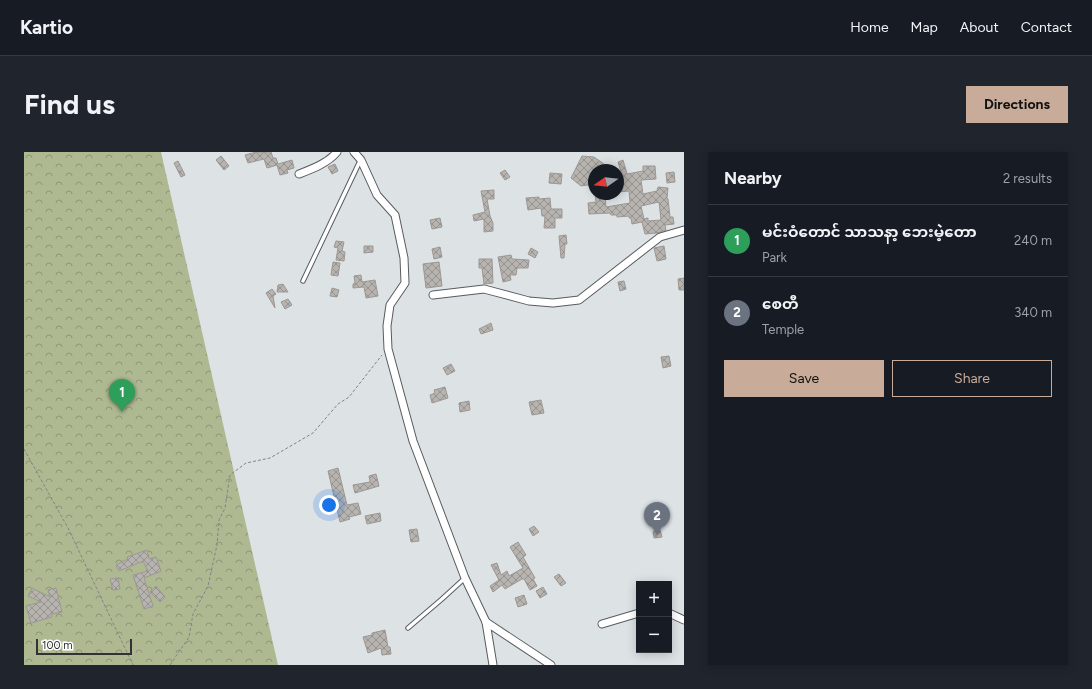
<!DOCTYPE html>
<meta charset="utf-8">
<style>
:root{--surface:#171b24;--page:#20242c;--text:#f1f3f6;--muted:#9ea1a6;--line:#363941;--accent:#c8ab98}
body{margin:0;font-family:Figtree,"Noto Sans Myanmar",sans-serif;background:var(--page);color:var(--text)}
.controls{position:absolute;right:12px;bottom:12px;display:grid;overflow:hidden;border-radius:0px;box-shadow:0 2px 10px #0003}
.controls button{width:36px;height:36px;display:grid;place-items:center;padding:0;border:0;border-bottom:1px solid var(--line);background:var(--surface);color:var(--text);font:20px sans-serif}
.compass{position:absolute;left:564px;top:12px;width:36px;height:36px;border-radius:50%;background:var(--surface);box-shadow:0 2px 10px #0003;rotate:256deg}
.scale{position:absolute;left:12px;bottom:10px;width:96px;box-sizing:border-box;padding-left:4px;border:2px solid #303233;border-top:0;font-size:11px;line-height:14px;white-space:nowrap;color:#303233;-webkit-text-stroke:3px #fff;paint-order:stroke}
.you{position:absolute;left:305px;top:353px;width:14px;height:14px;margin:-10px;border:3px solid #fff;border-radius:50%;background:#1a73e8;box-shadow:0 0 0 6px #1a73e833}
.badge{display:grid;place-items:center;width:26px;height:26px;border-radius:50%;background:var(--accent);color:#fff;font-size:13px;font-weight:700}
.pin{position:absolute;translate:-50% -33px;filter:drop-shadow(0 1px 2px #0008)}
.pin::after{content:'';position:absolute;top:21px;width:14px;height:12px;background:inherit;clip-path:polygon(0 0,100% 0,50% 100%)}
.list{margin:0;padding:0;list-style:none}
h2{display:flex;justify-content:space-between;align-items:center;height:52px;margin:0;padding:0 16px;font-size:17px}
h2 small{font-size:13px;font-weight:400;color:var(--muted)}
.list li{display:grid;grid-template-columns:26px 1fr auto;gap:12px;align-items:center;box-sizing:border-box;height:72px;padding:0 16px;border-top:1px solid var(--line)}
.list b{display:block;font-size:15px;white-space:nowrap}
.list p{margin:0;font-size:13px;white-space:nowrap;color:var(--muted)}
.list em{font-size:13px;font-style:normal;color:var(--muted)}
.actions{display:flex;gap:8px;padding:12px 16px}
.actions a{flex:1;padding:9px 0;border:1px solid var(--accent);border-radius:0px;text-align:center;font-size:14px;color:var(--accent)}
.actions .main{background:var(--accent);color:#111}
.map{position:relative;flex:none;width:660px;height:513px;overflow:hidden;border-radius:0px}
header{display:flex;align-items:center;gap:24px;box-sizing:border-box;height:56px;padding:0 20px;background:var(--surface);border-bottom:1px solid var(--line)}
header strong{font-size:19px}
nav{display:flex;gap:22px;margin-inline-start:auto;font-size:14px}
.intro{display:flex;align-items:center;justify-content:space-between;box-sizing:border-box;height:96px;padding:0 24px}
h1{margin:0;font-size:28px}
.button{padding:10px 18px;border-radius:0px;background:var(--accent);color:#111;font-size:14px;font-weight:700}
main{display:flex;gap:24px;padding:0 24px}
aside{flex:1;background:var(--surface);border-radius:0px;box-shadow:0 2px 10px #0003}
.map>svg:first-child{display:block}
.park{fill:url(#park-crowns)}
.building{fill:url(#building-cross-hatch);stroke:#9c9794;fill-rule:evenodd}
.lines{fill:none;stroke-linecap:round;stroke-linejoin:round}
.lane-casing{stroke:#585c5f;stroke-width:5.5}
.street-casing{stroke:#585c5f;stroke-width:9}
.path{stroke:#818486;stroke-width:1;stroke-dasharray:3 2;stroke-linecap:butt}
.lane{stroke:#fff;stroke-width:3.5}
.street{stroke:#fff;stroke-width:7}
</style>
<header>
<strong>Kartio</strong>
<nav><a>Home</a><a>Map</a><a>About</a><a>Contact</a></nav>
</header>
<div class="intro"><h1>Find us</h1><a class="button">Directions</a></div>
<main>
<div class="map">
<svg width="660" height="513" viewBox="0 0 660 513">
<defs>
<pattern id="park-crowns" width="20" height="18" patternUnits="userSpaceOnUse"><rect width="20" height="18" fill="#aeb891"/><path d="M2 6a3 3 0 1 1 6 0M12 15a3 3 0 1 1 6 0" fill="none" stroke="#8e9677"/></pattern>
<pattern id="building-cross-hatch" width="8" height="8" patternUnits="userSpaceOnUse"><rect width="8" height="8" fill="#b7b3af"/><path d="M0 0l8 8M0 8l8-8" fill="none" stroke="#95928f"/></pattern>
</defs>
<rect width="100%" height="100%" fill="#dde2e5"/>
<polygon class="park" points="0,0 137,0 254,513 0,513"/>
<g class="building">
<polygon points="232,0 247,0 249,6 252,6 254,12 268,8 270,16 263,18 264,21 256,23 253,13 243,16 240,7 224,11 221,3"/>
<polygon points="197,4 205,14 200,18 192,8"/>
<polygon points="558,4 570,5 580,12 580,18 570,18 570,32 557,34 547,26"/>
<path d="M599,8L603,22L619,19V14H631L632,27L617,28L619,42L633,39L634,35L644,36L643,47H644L646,65H649L650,72L641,73L642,78L633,81L621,82L618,70L608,72L607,66H605V64L593,65V63H587L586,61L565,62L564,51L572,50L571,42H581L582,55L606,51L605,39L594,40V29H600L594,10ZM635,50L637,68L624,69V66L620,67L617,54Z"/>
<polygon points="154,9 161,23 157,25 150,11"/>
<polygon points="311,12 314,19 308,22 304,15"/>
<polygon points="481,18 486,25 481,28 476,21"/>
<polygon points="650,20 651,30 643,31 642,21"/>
<polygon points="526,21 538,22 537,32 525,31"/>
<polygon points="470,38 470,47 463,47 466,64 469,71 469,79 460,80 460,67 450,69 449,63 461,60 457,39"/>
<polygon points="515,45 515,47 526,46 527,57 538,57 538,66 531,66 531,76 520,76 521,64 518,64 517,56 504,58 502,46"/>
<polygon points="416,66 418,75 408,77 406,68"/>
<polygon points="542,83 543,92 541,92 540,106 537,106 535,84"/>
<polygon points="312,89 320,90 318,99 321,100 320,109 312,108 314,96 310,95"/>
<polygon points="340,94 349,94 349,100 340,101"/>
<polygon points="640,94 642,107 633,109 630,96"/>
<polygon points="416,95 418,105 410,107 408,97"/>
<polygon points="507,96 514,100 511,106 504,102"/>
<polygon points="487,103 488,107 505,108 504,116 493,116 492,123 486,123 487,128 479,130 474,105"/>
<polygon points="455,107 468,107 469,131 460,132 458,116 455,116"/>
<polygon points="309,110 316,111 314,124 307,123"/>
<polygon points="415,110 418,134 402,136 399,112"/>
<polygon points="337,123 338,130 351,128 354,144 342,146 340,135 329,136 329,132 331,131 330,124"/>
<polygon points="660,126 660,138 655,138 654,127"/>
<polygon points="600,129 602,137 596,139 594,130"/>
<polygon points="259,132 264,140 253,140 254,133"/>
<polygon points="308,136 315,138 313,145 306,144"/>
<polygon points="248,137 252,142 249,144 251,156 242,141"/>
<polygon points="264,147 268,153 261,157 257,150"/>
<polygon points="467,171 469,178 457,182 455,177"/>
<polygon points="645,204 647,214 639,216 637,205"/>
<polygon points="427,212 431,219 423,223 419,216"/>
<polygon points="421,235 424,246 408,251 406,243 411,241 410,238"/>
<polygon points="517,248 520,261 508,263 505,250"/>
<polygon points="445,249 446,258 436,260 435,251"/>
<polygon points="314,316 323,353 334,351 337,362 325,365 326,367 316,370 304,319"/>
<polygon points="352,322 355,334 331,341 329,333 346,330 345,324"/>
<polygon points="356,361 357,369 343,372 341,364"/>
<polygon points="510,374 515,380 509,384 505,377"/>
<polygon points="393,377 395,389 387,390 385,378"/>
<polygon points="636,378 638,385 630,386 629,380"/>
<polygon points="494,390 502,403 499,405 511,426 509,427 513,434 506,438 500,427 498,427 481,437 478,433 469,440 466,434 475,428 467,413 473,411 477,423 483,419 485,424 499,416 486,395"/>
<polygon points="123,398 125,407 132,405 137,419 120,426 129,454 120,457 109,423 124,419 119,409 95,419 92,413 104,407 103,405"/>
<polygon points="535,422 542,431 537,434 530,425"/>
<polygon points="94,426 96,437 89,438 86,427"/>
<polygon points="132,434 141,445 136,450 126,440"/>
<polygon points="519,435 523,442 516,446 512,439"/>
<polygon points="8,436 26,445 24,438 32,436 38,460 27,462 28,465 7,471 2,454 17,450 4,444"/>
<polygon points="500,443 503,452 494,455 491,446"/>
<polygon points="361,478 364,495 366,495 367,502 358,503 357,496 344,501 339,485 348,483 348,481"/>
</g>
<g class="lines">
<defs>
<g id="lane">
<polyline points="279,129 336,9"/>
<polyline points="384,476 418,447 441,426"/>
</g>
<g id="street">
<polyline points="330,0 337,8 353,43 371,63 380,106 381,131 366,153 363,174 364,197 389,289 441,426 462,470 469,513"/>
<path d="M275,22C288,17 304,11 313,0"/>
<polyline points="409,143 460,137 505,149 529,151 555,148 636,85 660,78"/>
<polyline points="645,461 660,468"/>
<polyline points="462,470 527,513"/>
<polyline points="578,472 615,461"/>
</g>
</defs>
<use href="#lane" class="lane-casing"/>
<use href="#street" class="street-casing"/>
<g class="path">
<polyline points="0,297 44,376 109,513"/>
<polyline points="146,513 165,485 169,462 184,434 193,393 195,368 201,356 206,323 222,311 246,306 289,281 314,252 325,245 358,203"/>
</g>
<use href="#lane" class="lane"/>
<use href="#street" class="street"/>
</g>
</svg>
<div class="controls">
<button>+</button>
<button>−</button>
</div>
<svg class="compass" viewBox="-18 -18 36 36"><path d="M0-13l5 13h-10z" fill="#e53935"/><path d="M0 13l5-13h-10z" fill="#9ea1a6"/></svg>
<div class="scale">100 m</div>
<div class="you"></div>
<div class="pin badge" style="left:98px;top:260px;background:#2e9e5b">1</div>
<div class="pin badge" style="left:633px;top:383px;background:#6b7280">2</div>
</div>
<aside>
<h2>Nearby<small>2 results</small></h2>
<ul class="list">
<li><span class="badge" style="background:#2e9e5b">1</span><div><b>မင်းဝံတောင် သာသနာ့ ‌ဘေးမဲ့တော</b><p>Park</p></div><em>240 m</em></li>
<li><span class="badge" style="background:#6b7280">2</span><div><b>စေတီ</b><p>Temple</p></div><em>340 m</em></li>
</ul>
<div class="actions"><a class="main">Save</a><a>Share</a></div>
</aside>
</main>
